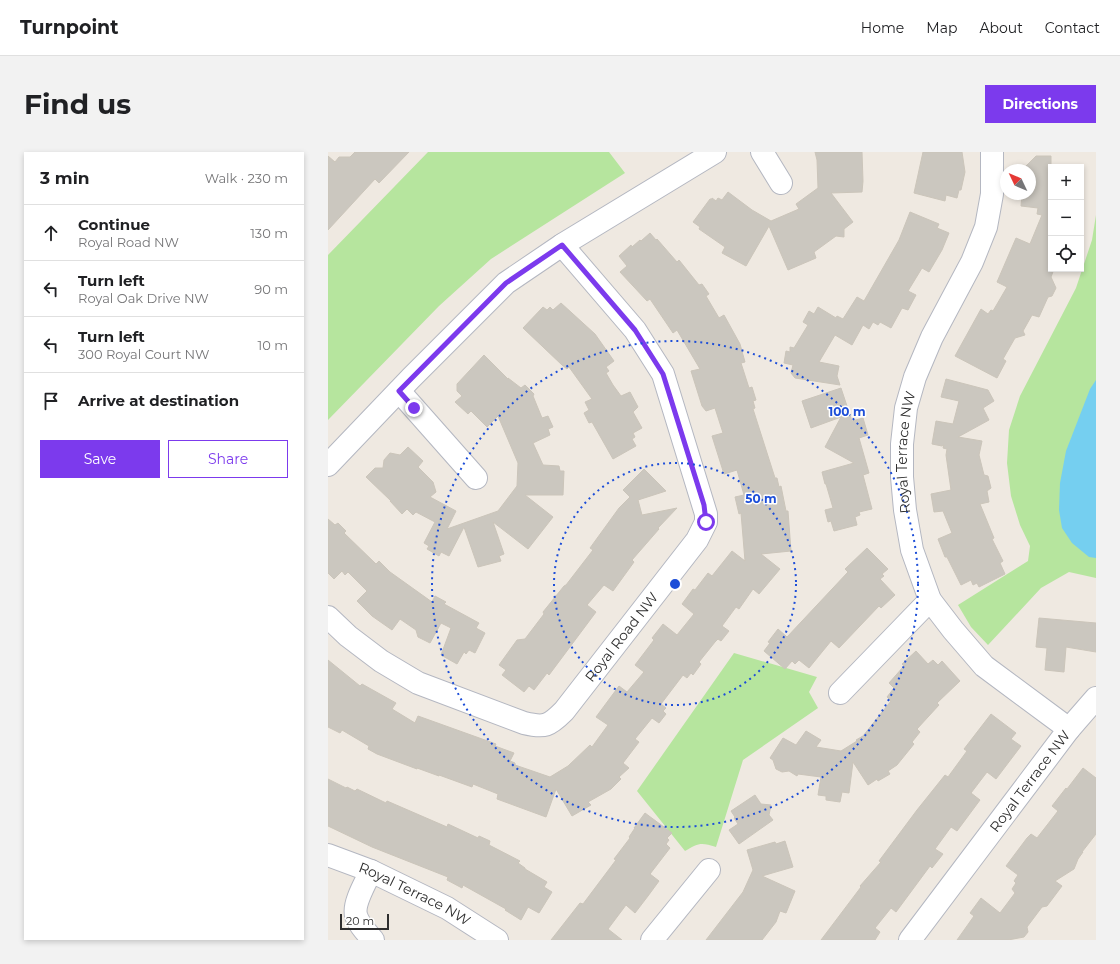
<!DOCTYPE html>
<meta charset="utf-8">
<style>
:root{--surface:#fff;--page:#f2f2f2;--text:#202124;--muted:#757577;--line:#e0e0e0;--accent:#7c3aed}
body{margin:0;font-family:Montserrat,sans-serif;background:var(--page);color:var(--text)}
.controls{position:absolute;right:12px;top:12px;display:grid;overflow:hidden;border-radius:0px;box-shadow:0 2px 6px #0003}
.controls button{width:36px;height:36px;display:grid;place-items:center;padding:0;border:0;border-bottom:1px solid var(--line);background:var(--surface);color:var(--text);font:20px sans-serif}
.compass{position:absolute;left:672px;top:12px;width:36px;height:36px;border-radius:50%;background:var(--surface);box-shadow:0 2px 6px #0003;rotate:314deg}
.scale{position:absolute;left:12px;bottom:10px;width:49px;box-sizing:border-box;padding-left:4px;border:2px solid #2e2e2e;border-top:0;font-size:11px;line-height:14px;white-space:nowrap;color:#2e2e2e;-webkit-text-stroke:3px #fff;paint-order:stroke}
.stop{position:absolute;width:12px;height:12px;margin:-9px;border:3px solid #7c3aed;border-radius:50%;background:#fff}
.stop.end{background:#7c3aed;border-color:#fff;box-shadow:0 1px 4px #0008}
.list{margin:0;padding:0;list-style:none}
h2{display:flex;justify-content:space-between;align-items:center;height:52px;margin:0;padding:0 16px;font-size:17px}
h2 small{font-size:13px;font-weight:400;color:var(--muted)}
.list li{display:grid;grid-template-columns:26px 1fr auto;gap:12px;align-items:center;box-sizing:border-box;height:56px;padding:0 16px;border-top:1px solid var(--line)}
.list b{display:block;font-size:15px;white-space:nowrap}
.list p{margin:0;font-size:13px;white-space:nowrap;color:var(--muted)}
.list em{font-size:13px;font-style:normal;color:var(--muted)}
.actions{display:flex;gap:8px;padding:12px 16px}
.actions a{flex:1;padding:9px 0;border:1px solid var(--accent);border-radius:0px;text-align:center;font-size:14px;color:var(--accent)}
.actions .main{background:var(--accent);color:#fff}
.icon{flex:none;width:22px;height:22px;fill:none;stroke:currentColor;stroke-width:2;stroke-linecap:round;stroke-linejoin:round}
.map{position:relative;flex:none;width:768px;height:788px;overflow:hidden;border-radius:0px}
header{display:flex;align-items:center;gap:24px;box-sizing:border-box;height:56px;padding:0 20px;background:var(--surface);border-bottom:1px solid var(--line)}
header strong{font-size:19px}
nav{display:flex;gap:22px;margin-inline-start:auto;font-size:14px}
.intro{display:flex;align-items:center;justify-content:space-between;box-sizing:border-box;height:96px;padding:0 24px}
h1{margin:0;font-size:28px}
.button{padding:10px 18px;border-radius:0px;background:var(--accent);color:#fff;font-size:14px;font-weight:700}
main{display:flex;gap:24px;padding:0 24px}
aside{flex:1;background:var(--surface);border-radius:0px;box-shadow:0 2px 6px #0003}
.map>svg:first-child{display:block}
.green{fill:#b6e59e}
.water{fill:#75cff0}
.building{fill:#cbc7bf;stroke:#cbc5ba}
.lines{fill:none;stroke-linecap:round;stroke-linejoin:round}
.minor-casing{stroke:#b4b7c1;stroke-width:24}
.minor{stroke:#fff;stroke-width:22}
.route{stroke:#7c3aed;stroke-width:5}
.ring{fill:none;stroke:#1d4ed8;stroke-width:2;stroke-dasharray:2 4}
.labels{text-anchor:middle;stroke-width:3;stroke-linejoin:round;paint-order:stroke}
.street-label{font-size:14px;fill:#2e2e2e;stroke:#fff}
.centre{fill:#1d4ed8;stroke:#fff;stroke-width:2}
.ring-label{font-size:12px;text-anchor:middle;font-weight:bold;fill:#1d4ed8;stroke:#fff;stroke-width:3;stroke-linejoin:round;paint-order:stroke}
</style>
<header>
<strong>Turnpoint</strong>
<nav><a>Home</a><a>Map</a><a>About</a><a>Contact</a></nav>
</header>
<div class="intro"><h1>Find us</h1><a class="button">Directions</a></div>
<main>
<aside>
<h2>3 min<small>Walk · 230 m</small></h2>
<ul class="list">
<li><svg class="icon" aria-label="ahead" viewBox="0 0 24 24"><path d="M12 20V5M6 11l6-6 6 6"/></svg><div><b>Continue</b><p>Royal Road NW</p></div><em>130 m</em></li>
<li><svg class="icon" aria-label="left" viewBox="0 0 24 24"><path d="M17 20v-9H6M10 6l-5 5 5 5"/></svg><div><b>Turn left</b><p>Royal Oak Drive NW</p></div><em>90 m</em></li>
<li><svg class="icon" aria-label="left" viewBox="0 0 24 24"><path d="M17 20v-9H6M10 6l-5 5 5 5"/></svg><div><b>Turn left</b><p>300 Royal Court NW</p></div><em>10 m</em></li>
<li><svg class="icon" aria-label="arrive" viewBox="0 0 24 24"><path d="M6 21V4h12l-3 4 3 4H6"/></svg><div><b>Arrive at destination</b></div></li>
</ul>
<div class="actions"><a class="main">Save</a><a>Share</a></div>
</aside>
<div class="map">
<svg width="768" height="788" viewBox="0 0 768 788">
<rect width="100%" height="100%" fill="#efe9e1"/>
<g class="green">
<polygon points="100,0 281,0 297,21 163,107 111,154 0,268 0,103"/>
<polygon points="768,63 768,426 741,420 713,436 660,493 643,475 630,453 700,409 702,394 692,373 683,344 679,311 681,278 692,244 748,136 764,88"/>
<path d="M406,501L489,525L481,540L490,556L415,608L388,695C373,690 370,691 357,699L309,639Z"/>
</g>
<polygon class="water" points="768,228 768,406 761,405 744,391 734,376 731,358 732,331 738,299 762,237"/>
<g class="building">
<polygon points="27,0 81,0 51,31 47,27 0,78 0,4 7,10 11,5 22,5"/>
<polygon points="487,0 534,0 535,29 534,40 503,41 525,70 516,77 516,85 508,84 486,100 488,106 460,118 441,74 418,114 394,101 397,95 371,77 372,75 365,70 382,47 384,47 384,46 388,49 390,46 394,48 400,40 424,58 443,69 471,57 468,52 490,36 489,8"/>
<polygon points="595,0 634,0 637,20 633,38 631,38 629,46 618,43 617,49 586,41"/>
<polygon points="708,4 723,4 723,117 726,117 723,125 728,136 724,144 720,145 711,165 704,163 695,179 697,183 687,186 675,207 678,209 669,226 627,204 653,157 660,162 663,158 665,159 679,135 669,130 688,86 702,92 714,63 709,62 710,56 693,54 694,42 702,42 702,18 697,18 698,14"/>
<polygon points="582,60 611,72 609,76 621,81 614,98 601,120 594,116 580,139 588,143 580,158 574,156 563,176 552,170 550,173 545,170 541,177 535,173 524,193 507,183 491,210 511,214 509,224 512,233 467,226 463,221 465,213 456,211 458,199 462,200 462,195 466,196 480,173 475,170 481,159 486,162 490,155 508,166 509,164 515,167 529,145 536,149 571,88"/>
<polygon points="322,81 328,88 329,87 349,110 351,108 371,133 374,132 381,142 378,144 391,166 396,163 412,192 417,210 413,211 421,236 424,235 428,248 425,249 427,256 425,257 447,326 449,326 451,335 453,334 458,359 460,359 463,399 433,402 452,417 431,442 425,437 411,457 408,455 394,474 401,479 393,489 390,487 387,490 371,510 373,512 365,523 363,521 359,526 355,523 333,552 338,556 335,559 338,562 331,571 324,566 307,587 311,590 295,611 301,616 291,625 293,627 283,637 260,650 263,653 244,664 228,637 218,665 169,647 170,642 145,632 144,635 111,623 111,624 89,616 89,617 49,602 40,597 41,594 14,578 12,581 0,575 0,508 32,534 34,532 68,551 64,557 87,571 90,564 168,592 167,594 186,601 182,609 187,611 187,613 222,625 240,614 262,593 264,595 280,573 268,565 291,534 299,540 316,520 307,513 326,488 324,486 335,472 349,483 366,462 354,452 365,437 367,438 380,421 384,424 404,399 417,409 413,361 411,362 407,345 416,343 409,318 396,322 384,284 395,281 387,256 378,259 374,254 363,219 372,217 349,178 345,181 322,147 319,149 292,120 299,114 291,104 303,93 304,95 312,88 313,89"/>
<polygon points="233,151 267,182 286,209 278,215 281,219 278,221 285,233 293,244 302,240 310,255 305,260 314,276 305,281 307,285 304,287 308,294 285,307 264,270 261,271 256,261 261,258 257,250 264,247 241,215 239,217 234,213 195,176 215,155 219,158 222,155 225,158"/>
<polygon points="156,203 180,227 180,226 193,236 197,233 206,242 205,244 214,266 220,264 225,275 220,277 222,283 205,291 215,313 231,314 232,319 236,319 235,343 197,343 225,365 200,397 165,370 176,402 171,404 173,409 150,415 136,375 121,404 113,400 111,404 99,397 101,394 96,391 107,370 88,360 85,363 79,357 74,362 62,349 63,349 38,325 47,316 55,316 56,308 62,301 72,303 80,295 95,309 90,315 105,330 108,340 102,345 128,359 119,377 170,359 189,334 190,311 170,264 159,275 143,259 140,262 127,250 134,244 129,239 129,232"/>
<polygon points="618,227 660,238 666,249 655,256 661,268 630,285 654,289 651,303 656,323 660,324 663,336 659,339 661,350 652,352 666,386 664,387 675,409 672,411 677,422 651,435 649,431 645,433 643,428 633,433 619,405 617,405 610,387 624,381 615,359 606,360 603,342 623,338 618,303 619,297 615,296 616,293 614,294 604,292 608,269 625,272 631,249 613,245"/>
<polygon points="513,236 524,269 535,266 540,283 531,286 541,321 535,323 544,357 531,360 532,363 527,365 529,373 506,379 503,369 500,370 497,358 505,356 498,332 497,332 494,320 526,311 497,295 513,265 483,276 474,249"/>
<polygon points="316,317 338,339 310,348 314,363 349,356 330,376 331,377 304,408 306,410 285,439 276,433 259,453 268,460 221,523 219,521 206,538 201,534 196,540 174,523 178,518 171,513 189,488 197,487 216,462 215,460 236,434 238,433 265,398 262,396 291,356 302,345 295,338"/>
<polygon points="0,367 7,373 10,371 18,379 16,381 48,412 51,409 62,420 104,450 107,444 118,450 116,452 151,471 148,476 157,481 147,501 141,498 138,502 136,500 129,512 113,503 123,476 113,471 102,491 90,485 88,478 72,467 64,478 44,464 29,449 39,439 20,420 17,423 14,419 6,427 0,421"/>
<polygon points="539,396 560,417 554,422 556,424 552,427 567,443 553,456 551,454 511,496 503,489 481,516 471,508 467,512 464,509 457,517 436,499 442,491 440,490 450,477 459,485 520,420 517,417"/>
<polygon points="711,466 768,471 768,500 738,495 736,520 717,518 719,496 708,495"/>
<polygon points="588,499 600,512 605,508 610,513 614,509 632,529 609,551 611,553 589,577 592,580 584,590 586,592 569,613 560,619 562,622 550,629 549,627 540,633 525,610 521,641 514,640 512,650 498,648 498,644 490,643 493,625 470,622 469,624 461,619 454,620 448,617 445,608 442,606 455,586 468,593 478,579 493,588 488,595 513,599 529,589 528,588 535,584 563,549 559,545 566,536 561,531 576,514 574,512"/>
<polygon points="663,562 688,581 683,587 693,594 668,627 659,620 643,641 652,648 629,679 623,675 607,697 615,702 604,716 602,714 568,760 563,756 547,776 552,780 547,788 493,788 533,735 532,734 553,710 551,709 589,658 617,623 620,625 639,599 636,597"/>
<polygon points="755,616 768,626 768,682 754,700 755,700 750,707 746,717 727,729 734,734 719,754 714,755 699,775 700,780 696,785 680,788 629,788 646,764 642,761 653,746 672,761 687,741 684,737 688,731 686,729 690,723 678,714 699,686 703,682 709,686 730,659 724,654 738,636 739,637"/>
<polygon points="0,627 18,636 19,635 27,639 29,637 58,651 59,649 119,675 120,672 150,686 151,684 162,689 161,693 192,709 190,711 197,716 197,717 219,730 216,735 224,740 211,761 200,755 193,768 177,758 178,757 135,733 134,736 119,728 120,725 44,695 0,674"/>
<polygon points="427,643 433,652 443,653 441,663 445,668 411,692 401,678 410,672 406,666 407,665 403,659"/>
<polygon points="317,661 344,681 339,686 341,688 338,692 342,696 322,722 331,729 320,744 307,761 298,753 280,777 294,788 223,788 252,751 255,752 288,708 286,707 302,686 301,685 307,676 306,676"/>
<polygon points="457,689 465,715 434,724 467,739 458,761 452,759 448,770 434,788 378,788 415,740 425,718 419,698 447,690 448,692"/>
</g>
<g class="lines">
<defs>
<g id="minor">
<polyline points="434,0 453,31"/>
<polyline points="71,239 148,326"/>
<polyline points="0,313 83,226 178,131 234,93 387,0"/>
<path id="s1" d="M0,465L20,484L53,509L90,531L196,571C217,576 221,574 236,559L369,388L378,370V362L335,222L307,178L234,93"/>
<polyline points="512,541 602,448"/>
<polyline points="741,577 768,546"/>
<path id="s2" d="M0,703L43,719L119,756L169,788"/>
<path d="M43,719C38,730 25,751 28,763C30,772 39,781 45,788"/>
<polyline points="324,788 381,718"/>
<path id="s3" d="M582,788L741,577L656,514L625,478L602,448L584,398L577,358L574,325V292L578,256L587,225L604,185L644,110L658,75L664,42V0"/>
</g>
</defs>
<use href="#minor" class="minor-casing"/>
<use href="#minor" class="minor"/>
</g>
<g class="lines">
<polyline class="route" points="86,256 71,239 178,131 234,93 307,178 335,222 376,353 378,370"/>
</g>
<g class="ring">
<circle cx="347" cy="432" r="121"/>
<circle cx="347" cy="432" r="243"/>
</g>
<g class="labels">
<g class="street-label">
<text dy="5" stroke="none"><textPath href="#s3" startOffset="607">Royal Terrace NW</textPath></text>
<text dy="5" stroke="none"><textPath href="#s1" startOffset="364">Royal Road NW</textPath></text>
<text dy="5" stroke="none"><textPath href="#s3" startOffset="199">Royal Terrace NW</textPath></text>
<text dy="5" stroke="none"><textPath href="#s2" startOffset="95">Royal Terrace NW</textPath></text>
</g>
</g>
<circle cx="347" cy="432" r="6" class="centre"/>
<g class="ring-label">
<text x="519" y="264">100 m</text>
<text x="433" y="351">50 m</text>
</g>
</svg>
<div class="controls">
<button>+</button>
<button>−</button>
<button><svg class="icon" aria-label="locate" viewBox="0 0 24 24"><circle cx="12" cy="12" r="6"/><path d="M12 2v4M12 18v4M2 12h4M18 12h4"/></svg></button>
</div>
<svg class="compass" viewBox="-18 -18 36 36"><path d="M0-13l5 13h-10z" fill="#e53935"/><path d="M0 13l5-13h-10z" fill="#757577"/></svg>
<div class="scale">20 m</div>
<div class="stop" style="left:378px;top:370px"></div>
<div class="stop end" style="left:86px;top:256px"></div>
</div>
</main>
